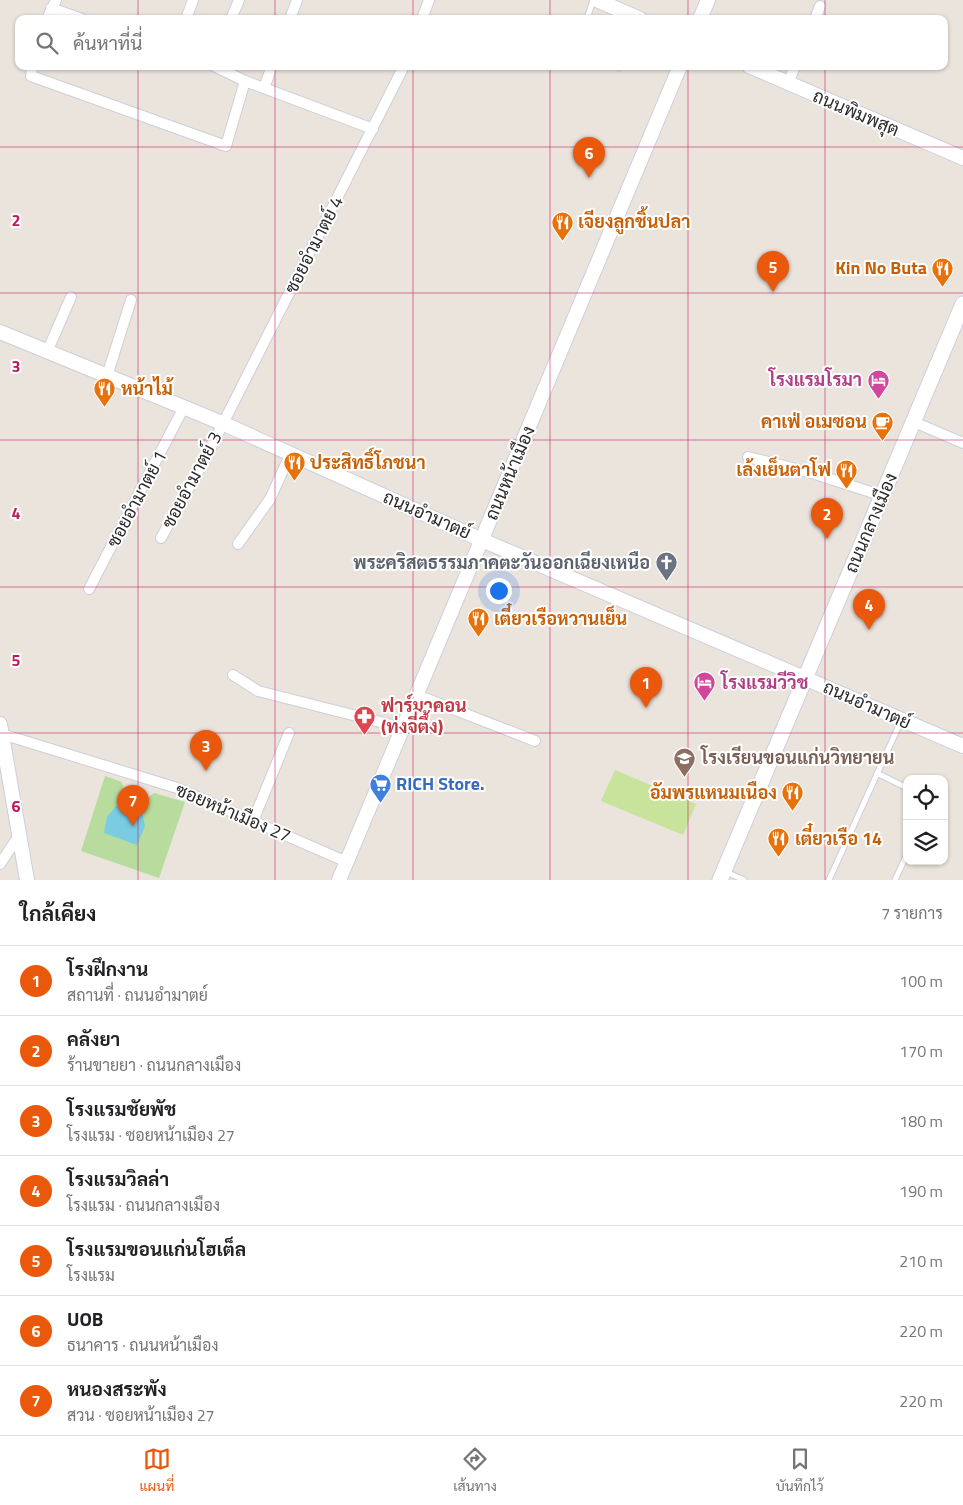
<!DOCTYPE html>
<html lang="th">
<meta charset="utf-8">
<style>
:root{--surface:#fff;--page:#f6f6f6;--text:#202124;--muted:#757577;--line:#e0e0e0;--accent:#ea580c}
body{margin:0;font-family:"Titillium Web",Sarabun,sans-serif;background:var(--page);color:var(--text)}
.controls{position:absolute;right:15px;bottom:15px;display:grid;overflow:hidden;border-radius:10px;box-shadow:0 1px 4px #0004}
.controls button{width:45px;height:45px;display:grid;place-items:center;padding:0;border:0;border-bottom:1px solid var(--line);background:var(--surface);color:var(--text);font:25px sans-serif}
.you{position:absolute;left:498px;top:590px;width:18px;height:18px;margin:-12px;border:4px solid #fff;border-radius:50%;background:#1a73e8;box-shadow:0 0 0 8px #1a73e833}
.badge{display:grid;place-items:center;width:32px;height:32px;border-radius:50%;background:var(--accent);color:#fff;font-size:16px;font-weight:700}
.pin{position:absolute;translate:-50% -41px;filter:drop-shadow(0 1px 2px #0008)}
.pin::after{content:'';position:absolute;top:26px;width:18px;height:15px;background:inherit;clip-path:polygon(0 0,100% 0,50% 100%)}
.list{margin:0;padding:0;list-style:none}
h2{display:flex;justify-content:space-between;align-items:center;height:65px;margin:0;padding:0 20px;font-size:21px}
h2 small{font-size:16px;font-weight:400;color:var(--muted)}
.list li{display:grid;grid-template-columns:32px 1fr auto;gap:15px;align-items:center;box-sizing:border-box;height:70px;padding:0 20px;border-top:1px solid var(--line)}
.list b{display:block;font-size:19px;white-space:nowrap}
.list p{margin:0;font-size:16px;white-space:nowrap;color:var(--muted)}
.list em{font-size:16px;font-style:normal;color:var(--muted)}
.icon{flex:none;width:28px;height:28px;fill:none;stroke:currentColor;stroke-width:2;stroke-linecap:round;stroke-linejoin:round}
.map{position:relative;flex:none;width:963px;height:880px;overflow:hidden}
.search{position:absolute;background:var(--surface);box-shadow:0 1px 4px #0004;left:15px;right:15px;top:15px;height:55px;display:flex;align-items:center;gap:12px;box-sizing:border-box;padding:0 18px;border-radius:10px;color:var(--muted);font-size:19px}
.sheet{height:555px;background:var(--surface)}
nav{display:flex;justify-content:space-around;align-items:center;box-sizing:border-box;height:70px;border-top:1px solid var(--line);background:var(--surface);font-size:14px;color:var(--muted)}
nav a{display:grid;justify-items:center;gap:2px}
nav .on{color:var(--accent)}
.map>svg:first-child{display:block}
.green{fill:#b7dc9e}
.pitch{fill:#c8e39b}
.water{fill:#7acce3}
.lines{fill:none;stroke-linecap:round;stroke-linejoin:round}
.service-casing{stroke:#cccfda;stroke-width:7}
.minor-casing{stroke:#cccfda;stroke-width:12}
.tertiary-casing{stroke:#cccfda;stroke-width:16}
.secondary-casing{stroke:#cccfda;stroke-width:17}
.service{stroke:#fff;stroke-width:5}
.minor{stroke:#fff;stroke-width:10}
.tertiary{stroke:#fff;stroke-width:14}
.secondary{stroke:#fff;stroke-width:15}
.grid{fill:none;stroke:#c2185b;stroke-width:1;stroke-opacity:0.55}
.labels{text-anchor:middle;stroke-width:4;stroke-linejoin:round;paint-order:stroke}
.street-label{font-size:18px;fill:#2a2a2a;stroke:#fff}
.food-label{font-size:18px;font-weight:bold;fill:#c56008;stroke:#fff;text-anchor:start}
.hotel-label{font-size:18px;font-weight:bold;fill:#b23c85;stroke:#fff;text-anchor:end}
.worship-label{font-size:18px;font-weight:bold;fill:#5b616d;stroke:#fff;text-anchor:end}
.health-label{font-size:18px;font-weight:bold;fill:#be3a42;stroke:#fff;text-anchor:start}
.education-label{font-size:18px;font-weight:bold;fill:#785e54;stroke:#fff;text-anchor:start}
.shop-label{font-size:18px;font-weight:bold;fill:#366cbe;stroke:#fff;text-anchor:start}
.grid-label{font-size:16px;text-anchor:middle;font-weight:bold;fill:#c2185b;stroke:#fff;stroke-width:4;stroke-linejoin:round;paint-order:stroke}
</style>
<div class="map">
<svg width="963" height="880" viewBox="0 0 963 880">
<rect width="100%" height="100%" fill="#ebe4dd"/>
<polygon class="green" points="105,776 122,782 124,790 149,797 154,793 185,802 159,878 81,851"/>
<polygon class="pitch" points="615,770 696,804 683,835 601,801"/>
<polygon class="water" points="130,805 142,811 145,826 137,845 104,833 107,817 116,806"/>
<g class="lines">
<defs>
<g id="service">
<polyline points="587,19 593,0"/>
<polyline points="615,66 619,68"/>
<polyline points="877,773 907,788"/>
<polyline points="724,871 744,880"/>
<polyline points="829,880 901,721"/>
<polyline points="895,880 907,854"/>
</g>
<g id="minor">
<polyline points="51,8 82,19"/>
<polyline points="47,19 56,0"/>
<polyline points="186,19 193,0"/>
<polyline points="231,19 239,0"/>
<polyline points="290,19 297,0"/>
<polyline points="422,19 429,0"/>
<polyline points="815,19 820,6"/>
<polyline points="32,66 31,76 226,146 245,81"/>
<polyline points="214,66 245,81 373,129"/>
<polyline points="788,83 795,66"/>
<polyline points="264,88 272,66"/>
<polyline points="47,352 71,297"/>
<polyline points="107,376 131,300"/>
<polyline points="914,422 963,443"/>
<polyline points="748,457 812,473 883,496"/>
<polyline points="161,538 206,457 404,66"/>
<polyline points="238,544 270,499 291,453"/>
<polyline points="89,589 184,407"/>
<polyline points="233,675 258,691 404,728"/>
<polyline points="417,695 535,741"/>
<polyline points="2,734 177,788 347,862"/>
<polyline points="253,821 289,733"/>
<polyline points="0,864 18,837"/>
</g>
<g id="tertiary">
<polyline points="597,0 640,19"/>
<polyline points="700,19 708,0"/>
<polyline points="749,66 963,158"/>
<polyline points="0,332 222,423 482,540 963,746"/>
<polyline points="0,724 27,880"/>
<polyline points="339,880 680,66"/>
</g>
<polyline id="secondary" points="720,880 963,304"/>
</defs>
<use href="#service" class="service-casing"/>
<use href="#minor" class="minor-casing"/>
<use href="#tertiary" class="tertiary-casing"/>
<use href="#secondary" class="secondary-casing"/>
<use href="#service" class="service"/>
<use href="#minor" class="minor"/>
<use href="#tertiary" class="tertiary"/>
<use href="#secondary" class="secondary"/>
</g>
<path class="grid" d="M138,0V19M275,0V19M413,0V19M550,0V19M688,0V19M825,0V19M138,66V880M275,66V880M413,66V880M550,66V880M688,66V880M825,66V880M0,147H963M0,293H963M0,440H963M0,587H963M0,733H963"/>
<defs>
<symbol id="restaurant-pin" viewBox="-11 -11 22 30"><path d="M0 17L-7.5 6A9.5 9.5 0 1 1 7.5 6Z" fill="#e8710a" stroke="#fff"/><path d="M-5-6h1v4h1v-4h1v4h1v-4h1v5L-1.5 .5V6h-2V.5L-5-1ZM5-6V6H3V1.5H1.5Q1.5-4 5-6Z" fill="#fff"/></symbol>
<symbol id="hotel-pin" viewBox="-11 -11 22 30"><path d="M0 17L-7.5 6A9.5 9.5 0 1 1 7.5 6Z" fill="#d1479c" stroke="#fff"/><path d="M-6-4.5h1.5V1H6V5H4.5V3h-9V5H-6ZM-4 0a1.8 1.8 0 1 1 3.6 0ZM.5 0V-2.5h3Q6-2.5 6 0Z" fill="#fff"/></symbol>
<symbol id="cafe-pin" viewBox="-11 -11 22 30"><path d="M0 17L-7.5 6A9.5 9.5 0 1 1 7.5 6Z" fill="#e8710a" stroke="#fff"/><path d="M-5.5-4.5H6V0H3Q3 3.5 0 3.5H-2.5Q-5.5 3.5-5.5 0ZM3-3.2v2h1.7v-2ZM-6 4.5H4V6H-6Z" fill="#fff"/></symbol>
<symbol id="church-pin" viewBox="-11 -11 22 30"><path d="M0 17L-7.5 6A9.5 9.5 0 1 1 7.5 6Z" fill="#6b7280" stroke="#fff"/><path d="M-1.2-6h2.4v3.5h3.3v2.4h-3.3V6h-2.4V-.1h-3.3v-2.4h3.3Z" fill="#fff"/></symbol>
<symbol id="pharmacy-pin" viewBox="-11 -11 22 30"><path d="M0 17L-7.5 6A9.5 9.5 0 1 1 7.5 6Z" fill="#e0444e" stroke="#fff"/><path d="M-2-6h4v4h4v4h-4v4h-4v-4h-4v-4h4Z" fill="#fff"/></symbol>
<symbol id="school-pin" viewBox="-11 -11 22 30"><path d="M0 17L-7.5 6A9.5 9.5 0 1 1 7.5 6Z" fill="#8d6e63" stroke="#fff"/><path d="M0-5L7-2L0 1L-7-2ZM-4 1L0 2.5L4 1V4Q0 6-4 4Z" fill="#fff"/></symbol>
<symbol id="supermarket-pin" viewBox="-11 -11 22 30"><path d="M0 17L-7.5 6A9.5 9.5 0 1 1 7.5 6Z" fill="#3f7fe0" stroke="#fff"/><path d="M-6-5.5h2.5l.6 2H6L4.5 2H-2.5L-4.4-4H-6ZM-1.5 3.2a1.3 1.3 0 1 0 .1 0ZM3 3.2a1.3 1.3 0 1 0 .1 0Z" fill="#fff"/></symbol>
</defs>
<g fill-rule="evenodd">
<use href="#restaurant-pin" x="550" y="210" width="25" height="34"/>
<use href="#restaurant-pin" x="930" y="256" width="25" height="34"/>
<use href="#hotel-pin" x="866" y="368" width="25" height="34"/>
<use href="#restaurant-pin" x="92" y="376" width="25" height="34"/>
<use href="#cafe-pin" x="870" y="410" width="25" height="34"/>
<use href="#restaurant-pin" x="282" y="450" width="25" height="34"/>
<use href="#restaurant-pin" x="834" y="458" width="25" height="34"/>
<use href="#church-pin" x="654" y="550" width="25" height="34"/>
<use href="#restaurant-pin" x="466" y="606" width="25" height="34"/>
<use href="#hotel-pin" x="692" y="670" width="25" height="34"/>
<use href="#pharmacy-pin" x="352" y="704" width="25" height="34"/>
<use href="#school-pin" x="672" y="746" width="25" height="34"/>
<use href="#supermarket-pin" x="368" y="772" width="25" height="34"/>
<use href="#restaurant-pin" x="780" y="780" width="25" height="34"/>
<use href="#restaurant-pin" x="766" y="826" width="25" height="34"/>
</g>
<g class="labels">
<g class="street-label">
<text transform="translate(856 113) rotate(23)" y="6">ถนนพิมพสุต</text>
<text transform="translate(314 245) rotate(-63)" y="6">ซอยอำมาตย์ 4</text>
<text transform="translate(510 473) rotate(-67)" y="6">ถนนหน้าเมือง</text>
<text transform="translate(192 480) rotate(-62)" y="6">ซอยอำมาตย์ 3</text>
<text transform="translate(137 499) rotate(-62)" y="6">ซอยอำมาตย์ 1</text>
<text transform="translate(427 515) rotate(24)" y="6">ถนนอำมาตย์</text>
<text transform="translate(871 523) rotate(-67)" y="6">ถนนกลางเมือง</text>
<text transform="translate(867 705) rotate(24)" y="6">ถนนอำมาตย์</text>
<text transform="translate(233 813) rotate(23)" y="6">ซอยหน้าเมือง 27</text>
</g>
<g class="food-label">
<text x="578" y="228">เจียงลูกชิ้นปลา</text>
<text x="927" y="274" text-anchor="end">Kin No Buta</text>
<text x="121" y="395">หน้าไม้</text>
<text x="867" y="428" text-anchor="end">คาเฟ่ อเมซอน</text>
<text x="310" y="469">ประสิทธิ์โภชนา</text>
<text x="831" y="476" text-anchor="end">เล้งเย็นตาโฟ</text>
<text x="494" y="625">เตี๋ยวเรือหวานเย็น</text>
<text x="777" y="799" text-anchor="end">อัมพรแหนมเนือง</text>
<text x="795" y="845">เตี๋ยวเรือ 14</text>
</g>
<g class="hotel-label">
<text x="862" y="386">โรงแรมโรมา</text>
<text x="721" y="689" text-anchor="start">โรงแรมวีวิช</text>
</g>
<g class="worship-label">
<text x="650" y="569">พระคริสตธรรมภาคตะวันออกเฉียงเหนือ</text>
</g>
<g class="health-label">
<text x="381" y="712">ฟาร์มาคอน<tspan x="381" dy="21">(ท่งจี่ตึ้ง)</tspan></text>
</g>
<g class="education-label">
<text x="701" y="764">โรงเรียนขอนแก่นวิทยายน</text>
</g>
<g class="shop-label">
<text x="396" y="790">RICH Store.</text>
</g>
</g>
<g class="grid-label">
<text x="16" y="226">2</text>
<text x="16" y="372">3</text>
<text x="16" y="519">4</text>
<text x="16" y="666">5</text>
<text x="16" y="812">6</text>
</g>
</svg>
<div class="controls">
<button><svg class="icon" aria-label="locate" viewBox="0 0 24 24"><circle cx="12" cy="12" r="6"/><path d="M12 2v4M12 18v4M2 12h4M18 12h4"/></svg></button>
<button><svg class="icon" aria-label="layers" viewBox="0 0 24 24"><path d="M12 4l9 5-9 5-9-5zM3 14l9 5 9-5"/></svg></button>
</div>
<div class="you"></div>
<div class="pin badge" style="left:646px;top:708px">1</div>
<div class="pin badge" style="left:827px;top:539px">2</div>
<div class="pin badge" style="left:206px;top:771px">3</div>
<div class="pin badge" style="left:869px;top:630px">4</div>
<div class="pin badge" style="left:773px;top:292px">5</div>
<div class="pin badge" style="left:589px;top:178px">6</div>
<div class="pin badge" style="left:133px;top:826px">7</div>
<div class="search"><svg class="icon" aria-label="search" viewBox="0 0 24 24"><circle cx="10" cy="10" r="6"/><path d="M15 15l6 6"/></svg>ค้นหาที่นี่</div>
</div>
<section class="sheet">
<h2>ใกล้เคียง<small>7 รายการ</small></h2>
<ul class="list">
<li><span class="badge">1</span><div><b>โรงฝึกงาน</b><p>สถานที่ · ถนนอำมาตย์</p></div><em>100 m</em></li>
<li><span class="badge">2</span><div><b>คลังยา</b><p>ร้านขายยา · ถนนกลางเมือง</p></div><em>170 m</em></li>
<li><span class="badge">3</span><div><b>โรงแรมชัยพัช</b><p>โรงแรม · ซอยหน้าเมือง 27</p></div><em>180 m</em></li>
<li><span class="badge">4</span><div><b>โรงแรมวิลล่า</b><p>โรงแรม · ถนนกลางเมือง</p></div><em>190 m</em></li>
<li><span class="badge">5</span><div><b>โรงแรมขอนแก่นโฮเต็ล</b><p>โรงแรม</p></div><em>210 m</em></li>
<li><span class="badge">6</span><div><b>UOB</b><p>ธนาคาร · ถนนหน้าเมือง</p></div><em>220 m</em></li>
<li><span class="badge">7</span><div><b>หนองสระพัง</b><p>สวน · ซอยหน้าเมือง 27</p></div><em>220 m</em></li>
</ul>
</section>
<nav>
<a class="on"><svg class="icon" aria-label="map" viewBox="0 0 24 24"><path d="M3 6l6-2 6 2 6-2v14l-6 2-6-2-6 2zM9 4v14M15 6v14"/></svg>แผนที่</a>
<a><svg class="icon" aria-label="directions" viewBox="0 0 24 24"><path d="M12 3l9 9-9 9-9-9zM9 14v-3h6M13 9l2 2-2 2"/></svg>เส้นทาง</a>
<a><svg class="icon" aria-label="saved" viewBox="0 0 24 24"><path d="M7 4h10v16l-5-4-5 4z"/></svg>บันทึกไว้</a>
</nav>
